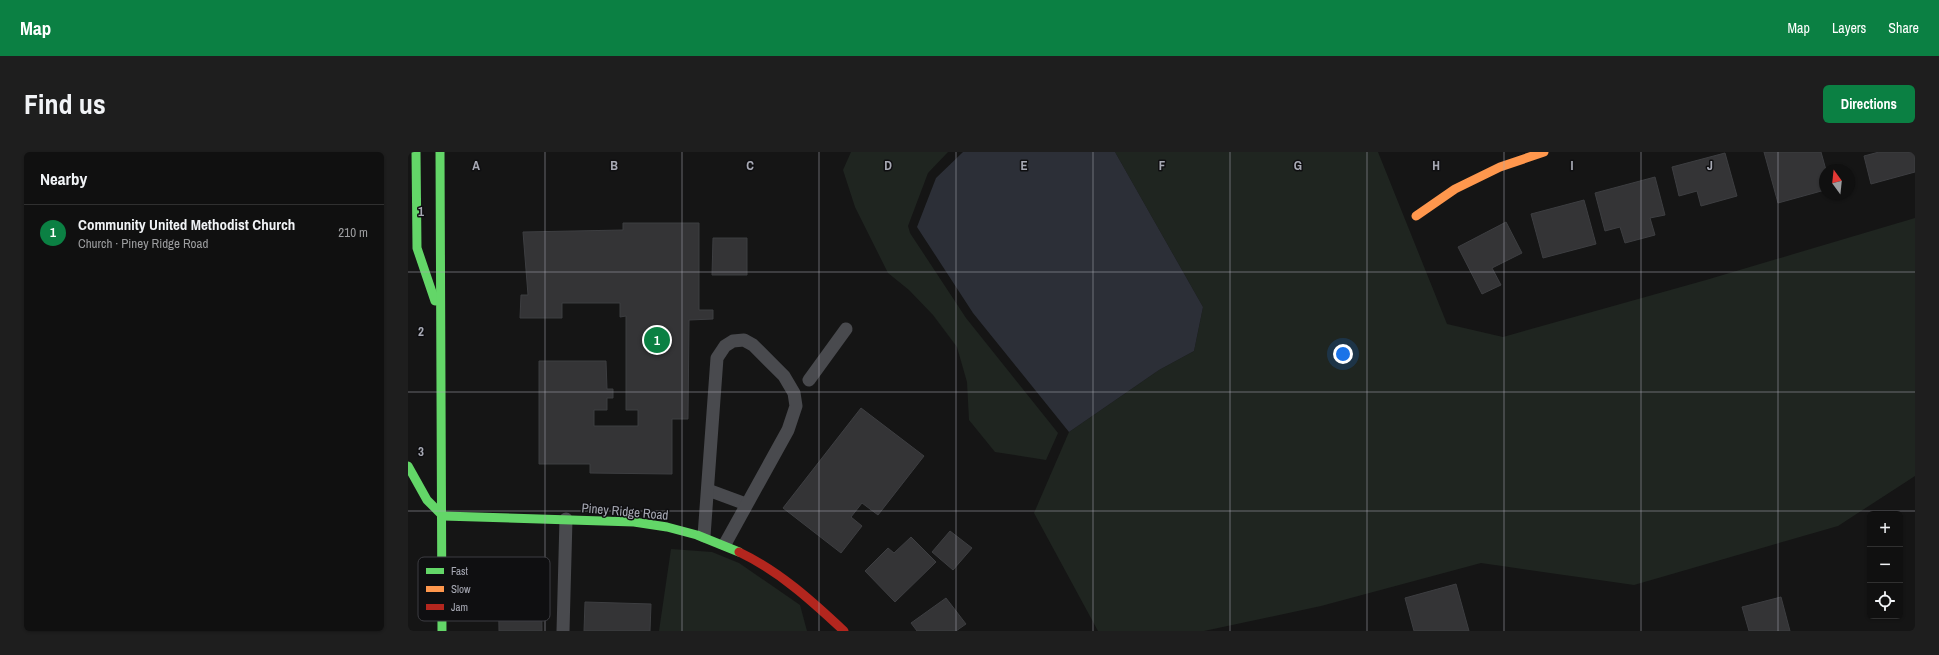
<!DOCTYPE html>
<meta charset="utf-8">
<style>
:root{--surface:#101010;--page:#1e1e1e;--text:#f1f3f6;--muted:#9c9d9f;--line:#303030;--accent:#0b8043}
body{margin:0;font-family:"Archivo Narrow",sans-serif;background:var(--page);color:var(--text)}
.controls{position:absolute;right:12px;bottom:12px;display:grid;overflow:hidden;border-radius:6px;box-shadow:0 1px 3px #0004}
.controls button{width:36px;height:36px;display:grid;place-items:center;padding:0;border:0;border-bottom:1px solid var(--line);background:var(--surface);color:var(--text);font:20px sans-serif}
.compass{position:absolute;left:1411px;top:12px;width:36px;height:36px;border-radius:50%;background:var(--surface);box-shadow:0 1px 3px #0004;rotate:345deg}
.you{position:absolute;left:935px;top:202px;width:14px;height:14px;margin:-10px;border:3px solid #fff;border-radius:50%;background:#1a73e8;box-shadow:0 0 0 6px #1a73e833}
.badge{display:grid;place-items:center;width:26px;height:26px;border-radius:50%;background:var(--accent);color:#fff;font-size:13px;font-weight:700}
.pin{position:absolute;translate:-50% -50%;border:2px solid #fff;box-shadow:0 1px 4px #0006}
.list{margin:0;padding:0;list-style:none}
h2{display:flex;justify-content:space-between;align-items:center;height:52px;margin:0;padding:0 16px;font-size:17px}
h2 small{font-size:13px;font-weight:400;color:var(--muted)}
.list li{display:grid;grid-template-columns:26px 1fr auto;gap:12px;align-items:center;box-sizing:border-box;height:56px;padding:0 16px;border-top:1px solid var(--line)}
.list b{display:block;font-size:15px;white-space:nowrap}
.list p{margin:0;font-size:13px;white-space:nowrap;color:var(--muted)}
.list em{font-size:13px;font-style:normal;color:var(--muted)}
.icon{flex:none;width:22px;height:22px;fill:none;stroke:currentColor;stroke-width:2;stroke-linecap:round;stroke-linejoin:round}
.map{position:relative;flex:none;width:1507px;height:479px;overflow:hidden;border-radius:6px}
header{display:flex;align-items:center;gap:24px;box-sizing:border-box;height:56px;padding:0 20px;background:var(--accent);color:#fff}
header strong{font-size:19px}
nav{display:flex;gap:22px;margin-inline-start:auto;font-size:14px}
.intro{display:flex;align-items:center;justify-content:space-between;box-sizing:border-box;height:96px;padding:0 24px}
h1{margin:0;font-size:28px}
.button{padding:10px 18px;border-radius:6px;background:var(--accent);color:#fff;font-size:14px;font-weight:700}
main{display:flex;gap:24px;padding:0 24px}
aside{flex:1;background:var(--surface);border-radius:6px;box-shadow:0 1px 3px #0004}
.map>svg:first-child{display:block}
.green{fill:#1f2520}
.water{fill:#2c2f37}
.building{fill:#343436;stroke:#3d3e41}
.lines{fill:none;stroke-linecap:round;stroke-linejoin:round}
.lane{stroke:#494a4e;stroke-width:13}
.fast{stroke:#63d668;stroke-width:9}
.slow{stroke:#ff974d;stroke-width:9}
.jam{stroke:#b3261e;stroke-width:9}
.grid{fill:none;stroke:#a7a9b4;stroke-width:1;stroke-opacity:0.55}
.labels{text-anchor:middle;stroke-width:3;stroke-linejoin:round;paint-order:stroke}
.street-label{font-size:13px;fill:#a7a9b4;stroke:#0f0f11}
.key{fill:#0f0f11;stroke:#3d3d42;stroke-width:1}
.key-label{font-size:11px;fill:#a7a9b4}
.grid-label{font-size:13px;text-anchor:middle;font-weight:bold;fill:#a7a9b4;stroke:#0f0f11;stroke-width:3;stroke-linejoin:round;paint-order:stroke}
</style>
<header>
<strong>Map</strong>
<nav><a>Map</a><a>Layers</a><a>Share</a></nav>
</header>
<div class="intro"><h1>Find us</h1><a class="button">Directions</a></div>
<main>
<aside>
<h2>Nearby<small></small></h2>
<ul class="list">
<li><span class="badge">1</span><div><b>Community United Methodist Church</b><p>Church · Piney Ridge Road</p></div><em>210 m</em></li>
</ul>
</aside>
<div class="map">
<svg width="1507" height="479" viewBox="0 0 1507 479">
<rect width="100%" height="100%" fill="#151515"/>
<g class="green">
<polygon points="443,0 540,0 520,21 500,74 502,81 558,166 650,281 638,308 587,300 561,268 559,230 549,195 525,163 501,138 480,121 447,55 435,18"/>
<polygon points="707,0 970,0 1039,172 1095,185 1298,128 1507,66 1507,324 1430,374 1226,433 1073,411 913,454 796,479 690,479 626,361 661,280 751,218 786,199 795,155"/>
<polygon points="263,397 304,400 331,411 392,453 399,479 251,479"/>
</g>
<polygon class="water" points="555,0 707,0 795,155 786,199 751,218 661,280 565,161 509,75 528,26"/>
<g class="building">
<polygon points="1356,0 1413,0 1418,18 1417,38 1370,51"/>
<polygon points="1471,0 1507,0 1507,20 1463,32 1456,4"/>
<polygon points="1317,1 1329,44 1293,54 1289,39 1271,44 1264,15"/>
<polygon points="1247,25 1257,63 1242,66 1247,83 1217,91 1212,75 1197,79 1187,41"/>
<polygon points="1176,48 1188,92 1135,106 1123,62"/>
<polygon points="1098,70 1114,101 1084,116 1093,133 1074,142 1050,95"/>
<polygon points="215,71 291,71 291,158 305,158 305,167 281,168 280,267 264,267 264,322 182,321 182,312 131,312 131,209 198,209 199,237 205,237 205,246 199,246 199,258 186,258 186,274 230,274 230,258 218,258 218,164 212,165 212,151 154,151 154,166 112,166 113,143 120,143 115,80 215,78"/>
<polygon points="305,86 339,86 339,123 304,123"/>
<polygon points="453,256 516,304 470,363 454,351 443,365 454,374 433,401 375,356"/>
<polygon points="542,379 564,396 545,418 524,400"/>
<polygon points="503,385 528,410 487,450 457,419 480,396 486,401"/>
<polygon points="133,416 134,479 91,479 90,417"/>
<polygon points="1048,432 1061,479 1006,479 997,446"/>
<polygon points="1373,445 1382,479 1341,479 1334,455"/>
<polygon points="538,446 558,472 548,479 509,479 503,471"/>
<polygon points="177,450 243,452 242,479 176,479"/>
</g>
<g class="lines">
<g class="lane">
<polyline points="401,228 438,177"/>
<polyline points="300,338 338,352"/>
<polyline points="296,384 309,206 317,194 325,189 336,188 345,193 376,224 386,241 388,254 380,278 317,392"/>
<polyline points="155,479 158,367"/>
</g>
<g class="fast">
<polyline points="8,0 9,96 27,149"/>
<polyline points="32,0 34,479"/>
<polyline points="0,314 19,348 35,364"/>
<polyline points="35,364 226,370 259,375 289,383 331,400"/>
</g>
<polyline class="slow" points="1008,64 1047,37 1092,15 1136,0"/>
<path class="jam" d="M331,400C371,419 404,449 436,479"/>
</g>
<path class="grid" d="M137,0V479M274,0V479M411,0V479M548,0V479M685,0V479M822,0V479M959,0V479M1096,0V479M1233,0V479M1370,0V479M0,120H1507M0,240H1507M0,359H1507"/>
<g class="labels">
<g class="street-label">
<text transform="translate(217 359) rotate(5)" y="5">Piney Ridge Road</text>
</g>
</g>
<rect x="10" y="405" width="132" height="64" rx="6" class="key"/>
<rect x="18" y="416" width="18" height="6" fill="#63d668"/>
<rect x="18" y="434" width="18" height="6" fill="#ff974d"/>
<rect x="18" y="452" width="18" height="6" fill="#b3261e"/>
<g class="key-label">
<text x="43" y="423">Fast</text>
<text x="43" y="441">Slow</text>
<text x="43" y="459">Jam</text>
</g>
<g class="grid-label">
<text x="68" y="18">A</text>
<text x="206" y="18">B</text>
<text x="342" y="18">C</text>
<text x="480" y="18">D</text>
<text x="616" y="18">E</text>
<text x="754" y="18">F</text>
<text x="890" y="18">G</text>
<text x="1028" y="18">H</text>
<text x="1164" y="18">I</text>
<text x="1302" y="18">J</text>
<text x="13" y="64">1</text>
<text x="13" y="184">2</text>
<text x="13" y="304">3</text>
</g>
</svg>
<div class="controls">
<button>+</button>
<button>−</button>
<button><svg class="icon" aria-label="locate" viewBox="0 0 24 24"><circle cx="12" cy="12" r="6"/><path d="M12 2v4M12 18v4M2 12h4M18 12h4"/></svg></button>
</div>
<svg class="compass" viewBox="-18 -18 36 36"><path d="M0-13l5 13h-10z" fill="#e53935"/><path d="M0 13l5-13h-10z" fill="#9c9d9f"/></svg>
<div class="you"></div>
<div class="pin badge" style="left:249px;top:188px">1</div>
</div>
</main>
